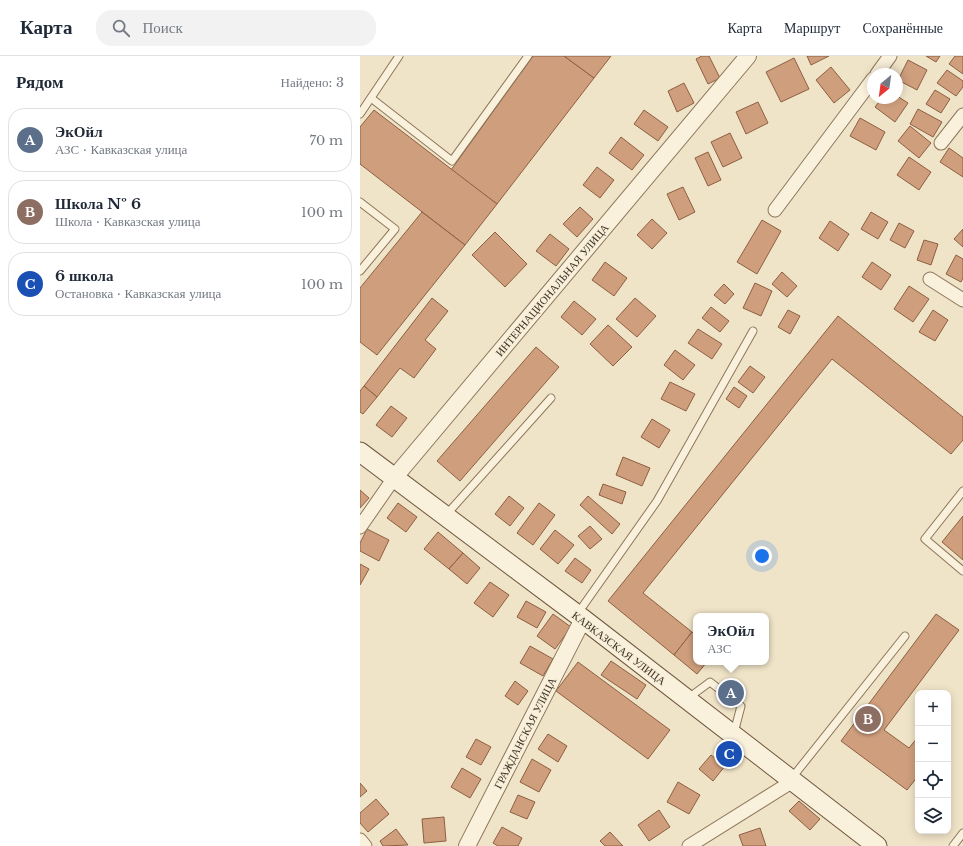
<!DOCTYPE html>
<html lang="ru">
<meta charset="utf-8">
<style>
:root{--surface:#fff;--page:#f2f2f3;--text:#1f2937;--muted:#747a83;--line:#e0e1e3;--accent:#2563eb}
body{margin:0;font-family:"Libre Baskerville",serif;background:var(--page);color:var(--text)}
.controls{position:absolute;right:12px;bottom:12px;display:grid;overflow:hidden;border-radius:8px;box-shadow:0 2px 10px #0003}
.controls button{width:36px;height:36px;display:grid;place-items:center;padding:0;border:0;border-bottom:1px solid var(--line);background:var(--surface);color:var(--text);font:20px sans-serif}
.compass{position:absolute;left:507px;top:12px;width:36px;height:36px;border-radius:50%;background:var(--surface);box-shadow:0 2px 10px #0003;rotate:209deg}
.you{position:absolute;left:402px;top:500px;width:14px;height:14px;margin:-10px;border:3px solid #fff;border-radius:50%;background:#1a73e8;box-shadow:0 0 0 6px #1a73e833}
.badge{display:grid;place-items:center;width:26px;height:26px;border-radius:50%;background:var(--accent);color:#fff;font-size:13px;font-weight:700}
.pin{position:absolute;translate:-50% -50%;border:2px solid #fff;box-shadow:0 1px 4px #0006}
.popup{position:absolute;left:333px;top:557px;width:76px;height:52px;box-sizing:border-box;display:grid;place-content:center;border-radius:8px;background:var(--surface);filter:drop-shadow(0 1px 3px #0005);font-size:13px;white-space:nowrap;color:var(--muted)}
.popup b{font-size:15px;color:var(--text)}
.popup::after{content:'';position:absolute;left:50%;top:100%;margin-left:-8px;border:8px solid transparent;border-top-color:var(--surface)}
.list{margin:0;padding:0;list-style:none}
h2{display:flex;justify-content:space-between;align-items:center;height:52px;margin:0;padding:0 16px;font-size:17px}
h2 small{font-size:13px;font-weight:400;color:var(--muted)}
.list li{display:grid;grid-template-columns:26px 1fr auto;gap:12px;align-items:center;box-sizing:border-box;height:64px;margin:0 8px 8px;padding:0 8px;border:1px solid var(--line);border-radius:16px}
.list b{display:block;font-size:15px;white-space:nowrap}
.list p{margin:0;font-size:13px;white-space:nowrap;color:var(--muted)}
.list em{font-size:13px;font-style:normal;color:var(--muted)}
.icon{flex:none;width:22px;height:22px;fill:none;stroke:currentColor;stroke-width:2;stroke-linecap:round;stroke-linejoin:round}
.map{position:relative;flex:none;width:603px;height:790px;overflow:hidden}
header{display:flex;align-items:center;gap:24px;box-sizing:border-box;height:56px;padding:0 20px;background:var(--surface);border-bottom:1px solid var(--line)}
header strong{font-size:19px}
nav{display:flex;gap:22px;margin-inline-start:auto;font-size:14px}
.search{width:280px;height:36px;background:var(--page);display:flex;align-items:center;gap:10px;box-sizing:border-box;padding:0 14px;border-radius:16px;color:var(--muted);font-size:15px}
main{display:flex}
aside{flex:1;background:var(--surface)}
.map>svg:first-child{display:block}
.building{fill:#cf9f7d;stroke:#8d5f41}
.lines{fill:none;stroke-linecap:round;stroke-linejoin:round}
.service-casing{stroke:#8d765c;stroke-width:9}
.minor-casing{stroke:#8d765c;stroke-width:15}
.tertiary-casing{stroke:#8d765c;stroke-width:18}
.secondary-casing{stroke:#6f573f;stroke-width:21}
.service{stroke:#faf1dc;stroke-width:7}
.minor{stroke:#faf1dc;stroke-width:13}
.tertiary{stroke:#faf1dc;stroke-width:16}
.secondary{stroke:#faf1dc;stroke-width:19}
.labels{text-anchor:middle;stroke-width:3;stroke-linejoin:round;paint-order:stroke}
.street-label{font-size:11px;fill:#3d2e20;stroke:#f7eed8}
</style>
<header>
<strong>Карта</strong>
<div class="search"><svg class="icon" aria-label="search" viewBox="0 0 24 24"><circle cx="10" cy="10" r="6"/><path d="M15 15l6 6"/></svg>Поиск</div>
<nav><a>Карта</a><a>Маршрут</a><a>Сохранённые</a></nav>
</header>
<main>
<aside>
<h2>Рядом<small>Найдено: 3</small></h2>
<ul class="list">
<li><span class="badge" style="background:#5c6f8a">A</span><div><b>ЭкОйл</b><p>АЗС · Кавказская улица</p></div><em>70 m</em></li>
<li><span class="badge" style="background:#8d6e63">B</span><div><b>Школа № 6</b><p>Школа · Кавказская улица</p></div><em>100 m</em></li>
<li><span class="badge" style="background:#1a4fb4">C</span><div><b>6 школа</b><p>Остановка · Кавказская улица</p></div><em>100 m</em></li>
</ul>
</aside>
<div class="map">
<svg width="603" height="790" viewBox="0 0 603 790">
<rect width="100%" height="100%" fill="#f0e4c8"/>
<g class="building">
<polygon points="173,0 204,0 234,22 137,148 91,114"/>
<polygon points="204,0 251,0 234,22"/>
<polygon points="342,0 349,0 360,22 348,28 336,3"/>
<polygon points="447,0 469,0 451,9"/>
<polygon points="566,0 580,0 576,6"/>
<polygon points="595,0 603,0 603,18 589,8"/>
<polygon points="434,2 449,33 421,46 406,16"/>
<polygon points="548,4 567,14 557,34 538,24"/>
<polygon points="471,11 490,34 474,47 456,24"/>
<polygon points="587,14 603,25 603,31 596,40 577,27"/>
<polygon points="324,27 334,47 317,56 308,35"/>
<polygon points="575,34 590,43 581,57 566,48"/>
<polygon points="537,40 548,47 535,66 515,51 522,42 537,42"/>
<polygon points="398,46 408,67 386,78 376,56"/>
<polygon points="558,53 582,66 573,81 550,68"/>
<polygon points="14,54 137,148 105,189 0,108 0,71"/>
<polygon points="284,54 308,71 298,85 274,68"/>
<polygon points="500,62 525,76 516,94 490,80"/>
<polygon points="550,70 571,87 559,102 538,85"/>
<polygon points="370,77 382,102 363,111 351,86"/>
<polygon points="261,81 284,99 272,114 249,97"/>
<polygon points="589,92 603,102 603,121 580,106"/>
<polygon points="348,96 361,124 348,130 335,102"/>
<polygon points="549,101 571,116 559,134 537,119"/>
<polygon points="237,111 254,124 240,142 223,129"/>
<polygon points="323,131 335,156 319,164 307,138"/>
<polygon points="220,151 233,163 217,181 203,168"/>
<polygon points="62,156 105,189 17,299 0,286 0,232"/>
<polygon points="511,156 528,166 518,183 501,173"/>
<polygon points="292,163 307,177 292,193 277,179"/>
<polygon points="402,164 421,175 397,218 377,206"/>
<polygon points="470,165 489,178 478,195 459,182"/>
<polygon points="539,167 554,175 545,192 530,184"/>
<polygon points="603,173 603,191 594,183"/>
<polygon points="135,176 167,208 145,231 112,199"/>
<polygon points="190,178 209,193 196,210 176,195"/>
<polygon points="564,184 578,188 571,209 557,204"/>
<polygon points="596,199 603,203 603,222 601,226 586,218"/>
<polygon points="245,206 267,222 254,240 232,224"/>
<polygon points="512,206 531,219 521,234 502,221"/>
<polygon points="422,216 437,230 427,241 412,228"/>
<polygon points="395,227 412,235 401,260 383,252"/>
<polygon points="364,228 374,238 365,248 354,239"/>
<polygon points="549,230 569,243 553,266 534,253"/>
<polygon points="72,242 88,255 65,284 76,293 54,322 40,312 17,341 4,330"/>
<polygon points="275,242 296,260 277,281 256,263"/>
<polygon points="214,245 236,263 222,279 201,261"/>
<polygon points="351,251 369,265 360,276 342,262"/>
<polygon points="428,254 440,260 430,278 418,271"/>
<polygon points="573,254 588,264 575,285 559,276"/>
<polygon points="478,260 603,361 603,384 591,398 472,303 283,537 332,576 314,599 248,545"/>
<polygon points="248,269 272,291 253,310 230,288"/>
<polygon points="338,273 362,288 352,303 328,287"/>
<polygon points="176,291 199,311 100,425 77,405"/>
<polygon points="315,294 335,309 323,324 304,309"/>
<polygon points="390,310 405,321 393,337 378,326"/>
<polygon points="310,326 335,338 326,355 301,343"/>
<polygon points="4,330 17,341 3,358 0,356 0,335"/>
<polygon points="374,331 387,340 379,352 366,343"/>
<polygon points="31,350 47,362 32,381 16,369"/>
<polygon points="292,363 310,374 299,392 281,381"/>
<polygon points="263,401 290,412 282,430 256,419"/>
<polygon points="243,428 266,436 262,448 239,439"/>
<polygon points="0,434 9,442 0,452"/>
<polygon points="149,440 164,452 150,470 135,458"/>
<polygon points="228,440 260,468 252,478 220,449"/>
<polygon points="38,447 57,461 46,476 27,462"/>
<polygon points="179,447 195,459 173,489 157,477"/>
<polygon points="603,460 603,504 582,486"/>
<polygon points="230,470 242,483 230,493 218,480"/>
<polygon points="7,473 29,484 19,505 0,495 0,487"/>
<polygon points="195,474 214,489 198,508 180,493"/>
<polygon points="78,476 103,497 89,513 64,493"/>
<polygon points="103,497 120,512 107,528 89,513"/>
<polygon points="215,502 231,514 222,527 205,515"/>
<polygon points="0,508 9,513 0,529"/>
<polygon points="130,526 149,539 133,561 114,547"/>
<polygon points="166,545 186,556 177,572 157,561"/>
<polygon points="193,558 211,571 195,593 177,580"/>
<polygon points="576,558 599,574 524,674 549,692 558,681 558,720 547,734 481,685"/>
<polygon points="332,576 336,580 336,606 347,606 337,618 314,599"/>
<polygon points="170,590 193,603 183,620 160,607"/>
<polygon points="251,605 286,629 277,643 241,619"/>
<polygon points="218,606 310,674 288,703 196,635"/>
<polygon points="155,625 168,635 158,649 145,640"/>
<polygon points="188,678 207,690 198,706 178,693"/>
<polygon points="116,683 131,691 121,709 106,701"/>
<polygon points="351,699 365,710 353,725 339,713"/>
<polygon points="172,703 191,714 179,736 160,726"/>
<polygon points="102,712 121,723 110,742 91,731"/>
<polygon points="318,726 340,739 329,758 307,746"/>
<polygon points="0,727 7,735 0,741"/>
<polygon points="158,739 175,746 167,763 150,756"/>
<polygon points="16,743 29,758 8,776 0,767 0,757"/>
<polygon points="439,745 460,763 450,774 429,755"/>
<polygon points="299,754 310,771 289,785 278,769"/>
<polygon points="84,761 86,785 64,787 62,763"/>
<polygon points="142,771 162,782 158,790 138,790 133,787"/>
<polygon points="400,772 406,790 383,790 379,779"/>
<polygon points="36,773 48,789 23,790 20,785"/>
<polygon points="250,776 263,790 245,790 240,785"/>
</g>
<g class="lines">
<defs>
<g id="service">
<polyline points="11,42 92,105 168,0"/>
<polyline points="0,58 39,0"/>
<polyline points="0,146 35,173 0,215"/>
<polyline points="603,435 565,483 603,515"/>
<polyline points="86,459 191,342"/>
<polyline points="218,557 297,445 393,275"/>
<polyline points="327,643 350,626 381,650 374,677"/>
<polyline points="431,723 545,580"/>
<polyline points="593,790 603,777"/>
</g>
<g id="minor">
<polyline points="517,18 530,0"/>
<polyline points="581,87 603,59"/>
<polyline points="415,154 513,23"/>
<polyline points="570,223 603,244"/>
<polyline points="0,471 34,422"/>
<polyline points="0,784 5,790"/>
<polyline points="329,790 433,725"/>
</g>
<g id="tertiary">
<polyline points="34,422 388,0"/>
<polyline points="107,790 223,563"/>
</g>
<polyline id="secondary" points="0,396 223,563 517,790"/>
</defs>
<use href="#service" class="service-casing"/>
<use href="#minor" class="minor-casing"/>
<use href="#tertiary" class="tertiary-casing"/>
<use href="#secondary" class="secondary-casing"/>
<use href="#service" class="service"/>
<use href="#minor" class="minor"/>
<use href="#tertiary" class="tertiary"/>
<use href="#secondary" class="secondary"/>
</g>
<g class="labels">
<g class="street-label">
<text transform="translate(192 234) rotate(-50)" y="4">ИНТЕРНАЦИОНАЛЬНАЯ УЛИЦА</text>
<text transform="translate(259 592) rotate(37)" y="4">КАВКАЗСКАЯ УЛИЦА</text>
<text transform="translate(165 677) rotate(-63)" y="4">ГРАЖДАНСКАЯ УЛИЦА</text>
</g>
</g>
</svg>
<div class="controls">
<button>+</button>
<button>−</button>
<button><svg class="icon" aria-label="locate" viewBox="0 0 24 24"><circle cx="12" cy="12" r="6"/><path d="M12 2v4M12 18v4M2 12h4M18 12h4"/></svg></button>
<button><svg class="icon" aria-label="layers" viewBox="0 0 24 24"><path d="M12 4l9 5-9 5-9-5zM3 14l9 5 9-5"/></svg></button>
</div>
<svg class="compass" viewBox="-18 -18 36 36"><path d="M0-13l5 13h-10z" fill="#e53935"/><path d="M0 13l5-13h-10z" fill="#747a83"/></svg>
<div class="you"></div>
<div class="pin badge" style="left:371px;top:637px;background:#5c6f8a">A</div>
<div class="popup"><b>ЭкОйл</b>АЗС</div>
<div class="pin badge" style="left:508px;top:663px;background:#8d6e63">B</div>
<div class="pin badge" style="left:369px;top:698px;background:#1a4fb4">C</div>
</div>
</main>
